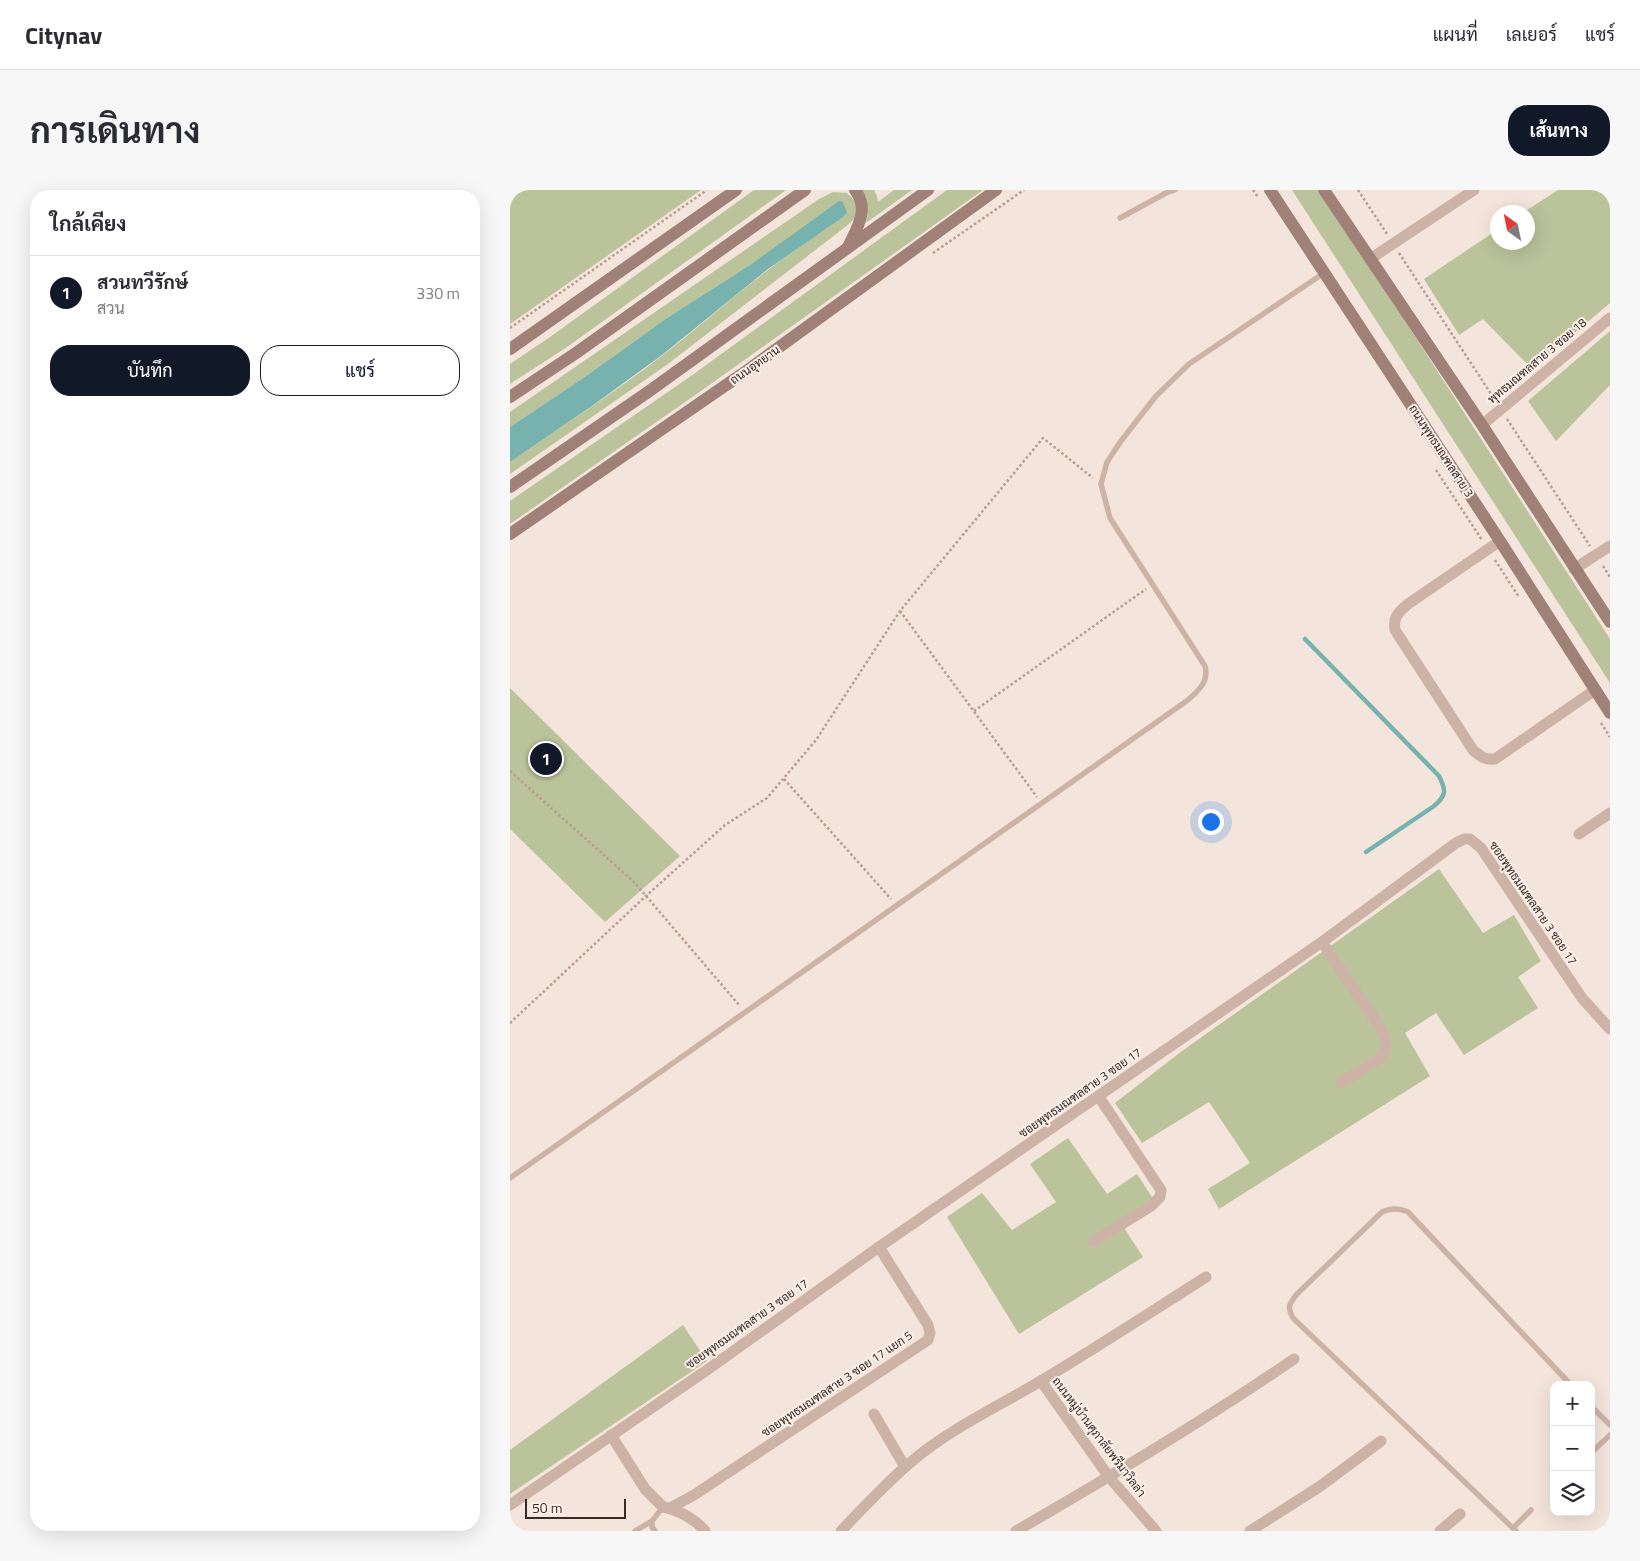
<!DOCTYPE html>
<html lang="th">
<meta charset="utf-8">
<style>
:root{--surface:#fff;--page:#f7f7f7;--text:#2b2b33;--muted:#7c7c81;--line:#e1e1e2;--accent:#111827}
body{margin:0;font-family:"Titillium Web",Sarabun,sans-serif;background:var(--page);color:var(--text)}
.controls{position:absolute;right:15px;bottom:15px;display:grid;overflow:hidden;border-radius:10px;box-shadow:0 5px 20px #0002}
.controls button{width:45px;height:45px;display:grid;place-items:center;padding:0;border:0;border-bottom:1px solid var(--line);background:var(--surface);color:var(--text);font:25px sans-serif}
.compass{position:absolute;left:980px;top:15px;width:45px;height:45px;border-radius:50%;background:var(--surface);box-shadow:0 5px 20px #0002;rotate:327deg}
.scale{position:absolute;left:15px;bottom:12px;width:101px;box-sizing:border-box;padding-left:5px;border:2px solid #382a27;border-top:0;font-size:14px;line-height:18px;white-space:nowrap;color:#382a27;-webkit-text-stroke:4px #faefe7;paint-order:stroke}
.you{position:absolute;left:700px;top:631px;width:18px;height:18px;margin:-12px;border:4px solid #fff;border-radius:50%;background:#1a73e8;box-shadow:0 0 0 8px #1a73e833}
.badge{display:grid;place-items:center;width:32px;height:32px;border-radius:50%;background:var(--accent);color:#fff;font-size:16px;font-weight:700}
.pin{position:absolute;translate:-50% -50%;border:2px solid #fff;box-shadow:0 1px 5px #0006}
.list{margin:0;padding:0;list-style:none}
h2{display:flex;justify-content:space-between;align-items:center;height:65px;margin:0;padding:0 20px;font-size:21px}
h2 small{font-size:16px;font-weight:400;color:var(--muted)}
.list li{display:grid;grid-template-columns:32px 1fr auto;gap:15px;align-items:center;box-sizing:border-box;height:75px;padding:0 20px;border-top:1px solid var(--line)}
.list b{display:block;font-size:19px;white-space:nowrap}
.list p{margin:0;font-size:16px;white-space:nowrap;color:var(--muted)}
.list em{font-size:16px;font-style:normal;color:var(--muted)}
.actions{display:flex;gap:10px;padding:15px 20px}
.actions a{flex:1;padding:11px 0;border:1px solid var(--accent);border-radius:20px;text-align:center;font-size:18px;color:var(--accent)}
.actions .main{background:var(--accent);color:#fff}
.icon{flex:none;width:28px;height:28px;fill:none;stroke:currentColor;stroke-width:2;stroke-linecap:round;stroke-linejoin:round}
.map{position:relative;flex:none;width:1100px;height:1341px;overflow:hidden;border-radius:20px}
header{display:flex;align-items:center;gap:30px;box-sizing:border-box;height:70px;padding:0 25px;background:var(--surface);border-bottom:1px solid var(--line)}
header strong{font-size:24px}
nav{display:flex;gap:28px;margin-inline-start:auto;font-size:18px}
.intro{display:flex;align-items:center;justify-content:space-between;box-sizing:border-box;height:120px;padding:0 30px}
h1{margin:0;font-size:35px}
.button{padding:12px 22px;border-radius:20px;background:var(--accent);color:#fff;font-size:18px;font-weight:700}
main{display:flex;gap:30px;padding:0 30px}
aside{flex:1;background:var(--surface);border-radius:20px;box-shadow:0 5px 20px #0002}
.map>svg:first-child{display:block}
.green{fill:#bac39a}
.water{fill:#78b2ae}
.lines{fill:none;stroke-linecap:round;stroke-linejoin:round}
.stream{stroke:#78b2ae;stroke-width:4.5}
.path{stroke:#b89c90;stroke-width:2.5;stroke-dasharray:2.5 2.5;stroke-linecap:butt}
.lane{stroke:#ccb3a6;stroke-width:5.5}
.street{stroke:#ccb3a6;stroke-width:11}
.secondary{stroke:#a08177;stroke-width:12}
.labels{text-anchor:middle;stroke-width:4;stroke-linejoin:round;paint-order:stroke}
.street-label{font-size:12px;fill:#382a27;stroke:#faefe7}
</style>
<header>
<strong>Citynav</strong>
<nav><a>แผนที่</a><a>เลเยอร์</a><a>แชร์</a></nav>
</header>
<div class="intro"><h1>การเดินทาง</h1><a class="button">เส้นทาง</a></div>
<main>
<aside>
<h2>ใกล้เคียง<small></small></h2>
<ul class="list">
<li><span class="badge">1</span><div><b>สวนทวีรักษ์</b><p>สวน</p></div><em>330 m</em></li>
</ul>
<div class="actions"><a class="main">บันทึก</a><a>แชร์</a></div>
</aside>
<div class="map">
<svg width="1100" height="1341" viewBox="0 0 1100 1341">
<rect width="100%" height="100%" fill="#f3e5db"/>
<g class="green">
<polygon points="0,0 191,0 0,134"/>
<polygon points="244,0 276,0 57,157 0,194 0,174 40,147"/>
<polygon points="349,0 364,0 367,6 368,12 384,0 402,0 356,33 358,24"/>
<polygon points="437,0 473,0 191,201 0,334 0,311 181,186"/>
<polygon points="782,0 807,0 897,134 1100,449 1100,493"/>
<polygon points="1048,0 1100,0 1100,113 1022,179 973,129 949,145 914,89 987,40 988,52 1018,52 1018,22 1014,22"/>
<path d="M323,2L337,3L346,12L347,26L339,34L158,174L0,284V272C51,237 104,203 153,165C198,130 240,91 287,59L243,73L154,130L79,184L0,237V222L309,9Z"/>
<polygon points="1100,141 1100,195 1046,251 1018,211"/>
<polygon points="0,498 170,666 95,732 0,639"/>
<polygon points="929,679 973,743 1004,725 1031,771 1008,787 1028,818 954,865 926,823 895,843 920,886 709,1019 698,999 740,973 699,912 632,953 605,913 672,861"/>
<polygon points="558,948 597,1004 627,984 647,1015 614,1038 633,1067 509,1144 437,1027 472,1003 502,1040 546,1012 520,974"/>
<polygon points="173,1135 197,1171 0,1304 0,1260"/>
</g>
<polygon class="water" points="329,11 333,12 337,23 333,27 258,79 152,165 82,216 0,272 0,237 79,184 154,130 243,73"/>
<g class="lines">
<path class="stream" d="M795,449L929,586C936,600 937,605 924,616L856,662"/>
<g class="path">
<polyline points="743,0 748,7"/>
<polyline points="848,0 877,44"/>
<polyline points="423,63 514,0"/>
<polyline points="889,63 985,210"/>
<polyline points="0,138 197,0"/>
<polyline points="997,229 1080,356"/>
<polyline points="926,280 972,350"/>
<polyline points="985,370 1009,407"/>
<polyline points="1093,376 1100,387"/>
<polyline points="390,421 527,607"/>
<polyline points="464,521 636,399"/>
<polyline points="1091,533 1100,547"/>
<polyline points="0,581 125,693 229,815"/>
<polyline points="274,589 381,709"/>
<polyline points="0,833 136,706 215,635 257,608 306,550 390,421 533,248 583,288"/>
</g>
<g class="lane">
<polyline points="610,28 656,3 665,0"/>
<path d="M0,988L678,510C689,500 699,492 695,476L600,328L591,294L597,272L611,251L646,206L679,174L814,83"/>
<polyline points="1081,1216 1100,1235"/>
<polyline points="1081,1263 1100,1245"/>
<polyline points="1003,1338 1021,1320"/>
<polyline points="125,1341 142,1331"/>
<polyline points="145,1341 142,1337 142,1331 153,1317"/>
<path d="M1006,1341L783,1128C777,1117 779,1114 787,1104L872,1022C882,1018 888,1018 898,1022L1061,1195"/>
</g>
<g class="street">
<polyline points="860,69 964,0"/>
<polyline points="972,235 1100,128"/>
<path d="M990,351L898,414C888,423 883,426 885,440L963,560C971,567 975,570 985,569L1085,500"/>
<polyline points="1064,379 1100,356"/>
<polyline points="1069,644 1100,623"/>
<path d="M812,752L871,839C876,848 878,858 872,867L831,893"/>
<polyline points="583,1052 641,1016 650,1007 651,1000 589,907"/>
<polyline points="531,1191 599,1287 646,1341"/>
<polyline points="364,1224 395,1277"/>
<path d="M101,1245L135,1299L153,1317C168,1320 185,1329 195,1341"/>
<polyline points="0,1315 197,1180 369,1057 812,752 946,653 954,649 960,649 971,658 1072,808 1100,839"/>
<polyline points="160,1318 184,1305 418,1150 420,1143 418,1135 369,1057"/>
<path d="M331,1341C354,1317 376,1293 401,1272C438,1240 487,1217 529,1192C586,1158 641,1122 696,1087"/>
<path d="M506,1341C600,1287 694,1231 784,1169"/>
<polyline points="740,1341 809,1297 871,1251"/>
<polyline points="930,1341 950,1324"/>
</g>
<g class="secondary">
<polyline points="760,0 990,351 1100,523"/>
<polyline points="814,0 972,235 1100,432"/>
<path d="M338,57C347,38 360,19 345,0"/>
<polyline points="0,159 226,0"/>
<polyline points="0,207 66,163 295,0"/>
<polyline points="0,297 138,202 418,0"/>
<polyline points="0,344 232,184 486,0"/>
</g>
</g>
<g class="labels">
<g class="street-label">
<text transform="translate(1027 171) rotate(-40)" y="4">พุทธมณฑลสาย 3 ซอย 18</text>
<text transform="translate(245 175) rotate(-35)" y="4">ถนนอุทยาน</text>
<text transform="translate(931 261) rotate(57)" y="4">ถนนพุทธมณฑลสาย 3</text>
<text transform="translate(1023 713) rotate(56)" y="4">ซอยพุทธมณฑลสาย 3 ซอย 17</text>
<text transform="translate(570 903) rotate(-35)" y="4">ซอยพุทธมณฑลสาย 3 ซอย 17</text>
<text transform="translate(237 1134) rotate(-35)" y="4">ซอยพุทธมณฑลสาย 3 ซอย 17</text>
<text transform="translate(327 1194) rotate(-34)" y="4">ซอยพุทธมณฑลสาย 3 ซอย 17 แยก 5</text>
<text transform="translate(589 1247) rotate(53)" y="4">ถนนหมู่บ้านศุภาลัยพรีมาวิลล่า</text>
</g>
</g>
</svg>
<div class="controls">
<button>+</button>
<button>−</button>
<button><svg class="icon" aria-label="layers" viewBox="0 0 24 24"><path d="M12 4l9 5-9 5-9-5zM3 14l9 5 9-5"/></svg></button>
</div>
<svg class="compass" viewBox="-18 -18 36 36"><path d="M0-13l5 13h-10z" fill="#e53935"/><path d="M0 13l5-13h-10z" fill="#7c7c81"/></svg>
<div class="scale">50 m</div>
<div class="you"></div>
<div class="pin badge" style="left:36px;top:569px">1</div>
</div>
</main>
